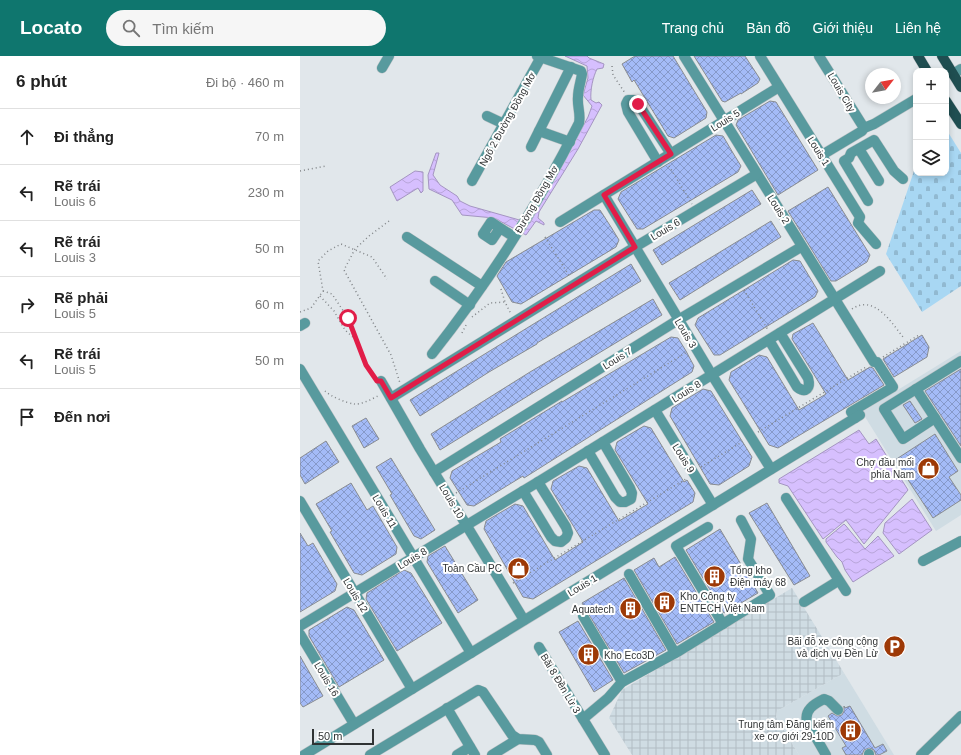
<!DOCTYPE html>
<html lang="vi">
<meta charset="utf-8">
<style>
:root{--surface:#fff;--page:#f6f6f6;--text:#222;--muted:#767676;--line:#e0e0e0;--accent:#0f766e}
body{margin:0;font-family:Helvetica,sans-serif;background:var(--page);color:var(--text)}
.controls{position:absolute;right:12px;top:12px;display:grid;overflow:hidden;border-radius:8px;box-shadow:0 2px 6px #0003}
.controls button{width:36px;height:36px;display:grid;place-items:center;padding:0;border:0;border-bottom:1px solid var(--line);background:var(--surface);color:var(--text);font:20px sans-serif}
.compass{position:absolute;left:565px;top:12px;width:36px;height:36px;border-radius:50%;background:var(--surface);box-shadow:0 2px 6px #0003;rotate:59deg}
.scale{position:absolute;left:12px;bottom:10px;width:62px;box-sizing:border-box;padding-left:4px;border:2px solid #303334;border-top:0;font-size:11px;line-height:14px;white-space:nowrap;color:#303334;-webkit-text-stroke:3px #fff;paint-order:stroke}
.stop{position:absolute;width:12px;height:12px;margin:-9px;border:3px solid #e11d48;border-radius:50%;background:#fff}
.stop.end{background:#e11d48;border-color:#fff;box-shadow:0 1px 4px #0008}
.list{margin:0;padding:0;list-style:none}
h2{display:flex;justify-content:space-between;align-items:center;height:52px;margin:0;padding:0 16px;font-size:17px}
h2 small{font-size:13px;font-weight:400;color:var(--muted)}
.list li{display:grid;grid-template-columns:26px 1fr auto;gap:12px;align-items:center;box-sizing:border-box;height:56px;padding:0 16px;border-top:1px solid var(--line)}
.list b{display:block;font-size:15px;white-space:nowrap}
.list p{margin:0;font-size:13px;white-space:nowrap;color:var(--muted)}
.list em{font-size:13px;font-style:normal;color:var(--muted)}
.icon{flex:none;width:22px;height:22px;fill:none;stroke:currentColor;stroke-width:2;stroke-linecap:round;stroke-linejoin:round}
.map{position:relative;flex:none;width:661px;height:699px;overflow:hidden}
header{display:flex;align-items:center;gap:24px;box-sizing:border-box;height:56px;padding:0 20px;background:var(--accent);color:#fff}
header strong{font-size:19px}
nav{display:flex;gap:22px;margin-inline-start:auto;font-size:14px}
.search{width:280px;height:36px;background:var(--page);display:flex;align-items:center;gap:10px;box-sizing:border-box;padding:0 14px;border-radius:22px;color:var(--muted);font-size:15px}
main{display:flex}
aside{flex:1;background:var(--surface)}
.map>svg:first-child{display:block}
.built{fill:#cfdce3}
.industrial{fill:url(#industrial-grid)}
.cemetery{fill:url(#cemetery-stones)}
.water{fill:url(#water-waves);stroke:#a495c1}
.building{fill:url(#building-cross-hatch);stroke:#898c91}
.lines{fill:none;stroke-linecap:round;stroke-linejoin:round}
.minor-casing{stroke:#bec3c6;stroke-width:11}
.major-casing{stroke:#bec3c6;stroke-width:11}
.path{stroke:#828689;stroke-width:1.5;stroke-dasharray:1 3;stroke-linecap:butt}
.minor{stroke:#589a9e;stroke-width:10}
.major{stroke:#1f4e51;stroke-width:10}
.route{stroke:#e11d48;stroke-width:5}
.labels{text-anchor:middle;stroke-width:4;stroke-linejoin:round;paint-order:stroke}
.street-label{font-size:10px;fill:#303334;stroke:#fff}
.poi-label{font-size:10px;fill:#303334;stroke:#fff;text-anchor:end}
</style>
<header>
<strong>Locato</strong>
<div class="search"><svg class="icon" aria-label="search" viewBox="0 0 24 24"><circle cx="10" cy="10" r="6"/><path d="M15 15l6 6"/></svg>Tìm kiếm</div>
<nav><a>Trang chủ</a><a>Bản đồ</a><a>Giới thiệu</a><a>Liên hệ</a></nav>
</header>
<main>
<aside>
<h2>6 phút<small>Đi bộ · 460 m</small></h2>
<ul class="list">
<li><svg class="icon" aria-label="ahead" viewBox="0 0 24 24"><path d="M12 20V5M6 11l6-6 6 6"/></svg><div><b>Đi thẳng</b></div><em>70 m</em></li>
<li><svg class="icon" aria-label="left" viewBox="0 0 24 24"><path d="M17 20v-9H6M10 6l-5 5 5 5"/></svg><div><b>Rẽ trái</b><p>Louis 6</p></div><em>230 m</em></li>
<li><svg class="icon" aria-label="left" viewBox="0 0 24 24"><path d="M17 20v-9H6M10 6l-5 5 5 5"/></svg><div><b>Rẽ trái</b><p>Louis 3</p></div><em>50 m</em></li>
<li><svg class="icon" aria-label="right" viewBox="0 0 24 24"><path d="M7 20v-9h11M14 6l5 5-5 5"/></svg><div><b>Rẽ phải</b><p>Louis 5</p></div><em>60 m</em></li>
<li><svg class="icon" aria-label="left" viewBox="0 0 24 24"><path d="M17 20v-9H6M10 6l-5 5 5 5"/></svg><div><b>Rẽ trái</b><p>Louis 5</p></div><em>50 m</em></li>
<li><svg class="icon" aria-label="arrive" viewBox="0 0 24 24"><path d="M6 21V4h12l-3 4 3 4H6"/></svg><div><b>Đến nơi</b></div></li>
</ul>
</aside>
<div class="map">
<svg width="661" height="699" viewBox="0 0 661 699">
<defs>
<pattern id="industrial-grid" width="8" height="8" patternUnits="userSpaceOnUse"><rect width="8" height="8" fill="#cfdce3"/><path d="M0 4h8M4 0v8" fill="none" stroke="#b2bdc3"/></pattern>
<pattern id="cemetery-stones" width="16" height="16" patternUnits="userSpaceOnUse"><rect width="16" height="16" fill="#a8d7f3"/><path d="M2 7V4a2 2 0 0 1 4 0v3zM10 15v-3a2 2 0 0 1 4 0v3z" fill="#91b9d1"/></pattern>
<pattern id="water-waves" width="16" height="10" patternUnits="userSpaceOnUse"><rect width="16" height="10" fill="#d6bffe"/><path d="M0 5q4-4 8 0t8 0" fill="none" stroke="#b8a5da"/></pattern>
<pattern id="building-cross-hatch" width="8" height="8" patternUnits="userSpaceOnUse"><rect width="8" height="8" fill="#a4bbf7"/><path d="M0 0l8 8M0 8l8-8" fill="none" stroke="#8699c9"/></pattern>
</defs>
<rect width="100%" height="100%" fill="#e1e7eb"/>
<g class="built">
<polygon points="661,295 661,459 636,475 562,356"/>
<polygon points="544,617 594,699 499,699 476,661 477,655"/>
</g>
<polygon class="industrial" points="492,532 544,617 477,655 476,661 499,699 332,699 309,662 322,634"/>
<polygon class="cemetery" points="646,73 661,97 661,230 622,256 586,198 616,109 616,117 646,117"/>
<g class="water">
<path d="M265,0H287L289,2L304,8L303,12L297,13C293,21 290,34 291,44L296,47L299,46L302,49L278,93L239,156L238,162L244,167V169L236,165L226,179L194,162L162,159L152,144L129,133L128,119L136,97H139L133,119L140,129L157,140L160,145L170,150L230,167L288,61L292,50L283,39L288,22L287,10Z"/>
<polygon points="115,115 123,116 123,135 121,137 118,132 97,145 90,131"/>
<polygon points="559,374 569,388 576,383 608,434 564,488 546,464 523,483 488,430 479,427 479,423"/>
<polygon points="612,443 632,474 599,498 583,477 585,467"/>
<polygon points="544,468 546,470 565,493 578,480 594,500 553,526 545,514 542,506 537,501 526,486 526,483"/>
</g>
<g class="building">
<polygon points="335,0 373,0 407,56 406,62 374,82 368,80 334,24 332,26 322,8"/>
<polygon points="394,0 445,0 460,23 458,27 441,38 441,37 425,46 422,45"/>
<polygon points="470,45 476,46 518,114 478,139 436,69 438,64"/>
<polygon points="416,79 423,80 433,97 441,110 438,116 343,173 337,173 318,143 321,136"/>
<polygon points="528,131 570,199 567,206 536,225 531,225 488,155"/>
<polygon points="452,134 461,148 362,209 353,194"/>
<polygon points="294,154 300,154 311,171 319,184 316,191 221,248 212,246 197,220 206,206"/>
<polygon points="471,165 481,181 380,244 369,227"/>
<polygon points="493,204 500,205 518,235 515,241 420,299 414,299 395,269 398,262"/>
<polygon points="331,208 341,225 237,287 237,288 189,316 120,360 110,344"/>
<polygon points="353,243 362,259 236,335 140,394 131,378 230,316"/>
<polygon points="513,267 548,324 570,311 573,312 584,329 478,392 469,389 429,324 431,316 459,299 467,301 499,354 526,338 492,283 493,278"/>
<polygon points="622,279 629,291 627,301 594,321 583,303"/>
<polygon points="371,281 378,282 386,295 394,310 392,316 224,422 223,420 174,450 167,449 150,422 152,415 201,386 200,383 262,345 262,346"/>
<polygon points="661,313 661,390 625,335"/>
<polygon points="403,333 411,335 452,401 449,410 419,429 410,428 370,360 372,352"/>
<polygon points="610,345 622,363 615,367 603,349"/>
<polygon points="66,362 79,383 64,392 52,370"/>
<polygon points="344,370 351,372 384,426 387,424 395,437 393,446 233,543 223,541 184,473 186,465 215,448 223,450 255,504 283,486 251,433 253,425 279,410 287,412 319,465 348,448 315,394 317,386"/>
<polygon points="635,378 658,415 649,421 661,439 661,444 633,462 595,404"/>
<polygon points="26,385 39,406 5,428 0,419 0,402"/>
<polygon points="91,402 135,474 121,483 114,480 90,439 92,438 76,411"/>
<polygon points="51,427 67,454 73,450 97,491 96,498 62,519 54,517 30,476 32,475 16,448"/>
<polygon points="467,447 510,520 494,529 449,457"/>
<polygon points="420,473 458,537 424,557 386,494"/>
<polygon points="0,477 8,490 13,487 37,528 35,535 0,556"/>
<polygon points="145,490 178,544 158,557 127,506 128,500"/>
<polygon points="375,501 414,566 377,588 334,514 354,502 359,511"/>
<polygon points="104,514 111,517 142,567 97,595 66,543 67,537"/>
<polygon points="324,522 366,594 324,617 282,547"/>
<polygon points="47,551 54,554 84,604 39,631 9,580 9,574"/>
<polygon points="278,565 313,624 294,636 259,576"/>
<polygon points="0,600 23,640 3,651 0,647"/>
<polygon points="544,650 545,652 550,650 575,692 583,688 587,695 579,699 576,699 574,694 569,692 564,694 562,699 546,699 542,692 546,690 528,660 532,657 537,660 542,659 544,655"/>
</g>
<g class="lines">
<defs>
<g id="minor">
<polyline points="384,0 574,306 577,306 593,331 551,356 555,362"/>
<polyline points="460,0 560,161 558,167 576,188"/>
<polyline points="519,0 564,72"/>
<polyline points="82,12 89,0"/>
<polyline points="653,18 661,13"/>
<polyline points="187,60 204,68"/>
<polyline points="239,75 270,86"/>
<polyline points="231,91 271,11"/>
<polyline points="559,93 579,125"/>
<polyline points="522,99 562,75 564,72 574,68 616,43"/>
<polyline points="358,106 328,56 326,48 328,44 334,44 339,49 371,98"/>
<polyline points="172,125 241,1"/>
<polyline points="304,139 412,319 471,413"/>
<polyline points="568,145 544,105 549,102 551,97 574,84 594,115 603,123"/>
<polyline points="260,166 479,31"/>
<polyline points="200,172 192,184 183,178 191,166 214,181"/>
<polyline points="107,181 182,230"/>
<polyline points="135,225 170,249"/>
<polyline points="0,270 5,267"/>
<path d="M469,284L497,331C506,338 511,332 508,322L480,277"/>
<path d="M132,298C188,227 238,149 279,67C281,57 277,51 278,41C278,33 281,25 282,18L281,15L237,0"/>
<polyline points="0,313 171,597"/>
<polyline points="81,325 120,393 224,564"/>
<polyline points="616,333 661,402"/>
<polyline points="91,342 335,191 457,118"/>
<polyline points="355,354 413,449"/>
<polyline points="635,362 603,383 584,353 661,305"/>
<polyline points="288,395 315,441 320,446 325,446 331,443 332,437 330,432 303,386"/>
<polyline points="134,416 378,264 501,191"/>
<polyline points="223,435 251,481 255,485 261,486 266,482 268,477 266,471 238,426"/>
<polyline points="486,442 546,535"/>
<polyline points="0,445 112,633"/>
<polyline points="408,471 376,490 423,568"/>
<polyline points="623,505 661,485"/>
<polyline points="329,518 375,597"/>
<polyline points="504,546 538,525"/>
<polyline points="283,560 322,626"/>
<polyline points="0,570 238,426 580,215"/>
<polyline points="0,578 54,668"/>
<polyline points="239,591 305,699"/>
<polyline points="147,652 175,699"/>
<polyline points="283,663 308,642 322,626 379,595 470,539 448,503 451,483 441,464"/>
<polyline points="569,698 569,699"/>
<polyline points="4,699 560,359"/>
<polyline points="70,699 178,634 183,636 212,679 218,683 235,684 239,686 247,699"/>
<polyline points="157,699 170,691"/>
<polyline points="192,699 218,683"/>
<path d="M526,699L507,666C504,654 514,648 524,643L529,645L538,654"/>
<polyline points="621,699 661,660"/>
</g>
<g id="major">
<polyline points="618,0 627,15"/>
<polyline points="642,0 661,31"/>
<polyline points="646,45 661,68"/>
</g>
</defs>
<use href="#minor" class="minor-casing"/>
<use href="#major" class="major-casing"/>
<g class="path">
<polyline points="312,10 313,19 325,37"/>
<polyline points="369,110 392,148"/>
<polyline points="0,115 26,110"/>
<polyline points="89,165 69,180 55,193 44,214 91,299 100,327"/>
<polyline points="245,181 270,221"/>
<polyline points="201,233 205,246 211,258"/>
<polyline points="444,234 468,274"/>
<polyline points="23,235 32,238 48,262 65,309 74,320"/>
<polyline points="20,240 34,255 45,274 55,283"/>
<path d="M552,253C574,238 591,266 603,281"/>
<polyline points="0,256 11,252 23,235 18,205 28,195 41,188 72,201 87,223"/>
<polyline points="172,261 190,247 205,246"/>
<polyline points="162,277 166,269"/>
<polyline points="583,301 619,279"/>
<path d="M25,335C30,340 46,347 54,348C61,349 72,343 78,340"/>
<polyline points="458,376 566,311"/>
<polyline points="401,411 442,386"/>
<polyline points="156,437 387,296"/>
<polyline points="213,527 386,423"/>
</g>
<use href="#minor" class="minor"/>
<use href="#major" class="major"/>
</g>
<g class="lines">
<polyline class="route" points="48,262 66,309 77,325 81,325 91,342 335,191 304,139 371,98 338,48"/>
</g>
<defs>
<symbol id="shop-disc" viewBox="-11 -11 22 22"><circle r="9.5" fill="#9d3906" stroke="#fff"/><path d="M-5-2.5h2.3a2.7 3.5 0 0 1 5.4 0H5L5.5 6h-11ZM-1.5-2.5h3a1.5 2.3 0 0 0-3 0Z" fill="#fff"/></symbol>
<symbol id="building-disc" viewBox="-11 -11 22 22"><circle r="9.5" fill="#9d3906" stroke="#fff"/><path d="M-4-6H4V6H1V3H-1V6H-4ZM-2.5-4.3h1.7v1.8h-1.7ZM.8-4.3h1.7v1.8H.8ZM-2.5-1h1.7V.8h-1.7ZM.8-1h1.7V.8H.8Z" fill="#fff"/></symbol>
<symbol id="parking-disc" viewBox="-11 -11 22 22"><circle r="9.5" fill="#9d3906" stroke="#fff"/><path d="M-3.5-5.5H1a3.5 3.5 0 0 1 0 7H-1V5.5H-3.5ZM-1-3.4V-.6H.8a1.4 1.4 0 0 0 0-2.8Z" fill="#fff"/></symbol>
</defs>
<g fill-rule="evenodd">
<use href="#shop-disc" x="616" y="400" width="25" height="25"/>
<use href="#shop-disc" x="206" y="500" width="25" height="25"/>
<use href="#building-disc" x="402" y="508" width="25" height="25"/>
<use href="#building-disc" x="352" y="534" width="25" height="25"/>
<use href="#building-disc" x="318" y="540" width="25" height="25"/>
<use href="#parking-disc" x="582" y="578" width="25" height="25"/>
<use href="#building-disc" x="276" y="586" width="25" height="25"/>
<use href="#building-disc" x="538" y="662" width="25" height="25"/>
</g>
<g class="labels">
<g class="street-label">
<text transform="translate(542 36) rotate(59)" y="4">Louis City</text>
<text transform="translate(207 63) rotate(-61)" y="4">Ngõ 2 Đường Đồng Mơ</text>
<text transform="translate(425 64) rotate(-32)" y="4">Louis 5</text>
<text transform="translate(519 95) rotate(58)" y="4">Louis 1</text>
<text transform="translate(236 143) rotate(-60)" y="4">Đường Đồng Mơ</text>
<text transform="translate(479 153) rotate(58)" y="4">Louis 2</text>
<text transform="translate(365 173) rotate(-31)" y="4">Louis 6</text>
<text transform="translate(386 277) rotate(59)" y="4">Louis 3</text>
<text transform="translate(317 302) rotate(-32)" y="4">Louis 7</text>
<text transform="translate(386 335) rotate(-32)" y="4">Louis 8</text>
<text transform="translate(384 402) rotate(58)" y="4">Louis 9</text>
<text transform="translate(152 445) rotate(59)" y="4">Louis 10</text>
<text transform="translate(85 455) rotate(59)" y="4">Louis 11</text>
<text transform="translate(112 502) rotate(-31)" y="4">Louis 8</text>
<text transform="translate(282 529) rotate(-31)" y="4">Louis 1</text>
<text transform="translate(56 539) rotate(59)" y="4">Louis 12</text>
<text transform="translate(27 623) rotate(59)" y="4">Louis 16</text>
<text transform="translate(261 627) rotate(59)" y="4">Bãi 8 Đền Lừ 3</text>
</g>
<g class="poi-label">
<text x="614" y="410">Chợ đầu mối<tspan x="614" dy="12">phía Nam</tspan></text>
<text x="202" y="516">Toàn Cầu PC</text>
<text x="430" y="518" text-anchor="start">Tổng kho<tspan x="430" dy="12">Điện máy 68</tspan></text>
<text x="380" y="544" text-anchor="start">Kho Công ty<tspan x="380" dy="12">ENTECH Việt Nam</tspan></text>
<text x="314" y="557">Aquatech</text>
<text x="578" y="589">Bãi đỗ xe công cộng<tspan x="578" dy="12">và dịch vụ Đền Lừ</tspan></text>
<text x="304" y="603" text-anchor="start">Kho Eco3D</text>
<text x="534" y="672">Trung tâm Đăng kiểm<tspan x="534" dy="12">xe cơ giới 29-10D</tspan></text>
</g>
</g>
</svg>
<div class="controls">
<button>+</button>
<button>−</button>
<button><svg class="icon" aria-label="layers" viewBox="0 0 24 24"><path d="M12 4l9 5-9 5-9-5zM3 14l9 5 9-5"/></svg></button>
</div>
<svg class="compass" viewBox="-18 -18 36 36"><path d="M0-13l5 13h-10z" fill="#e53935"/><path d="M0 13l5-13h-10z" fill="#767676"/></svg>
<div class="scale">50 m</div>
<div class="stop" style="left:48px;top:262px"></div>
<div class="stop end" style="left:338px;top:48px"></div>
</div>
</main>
